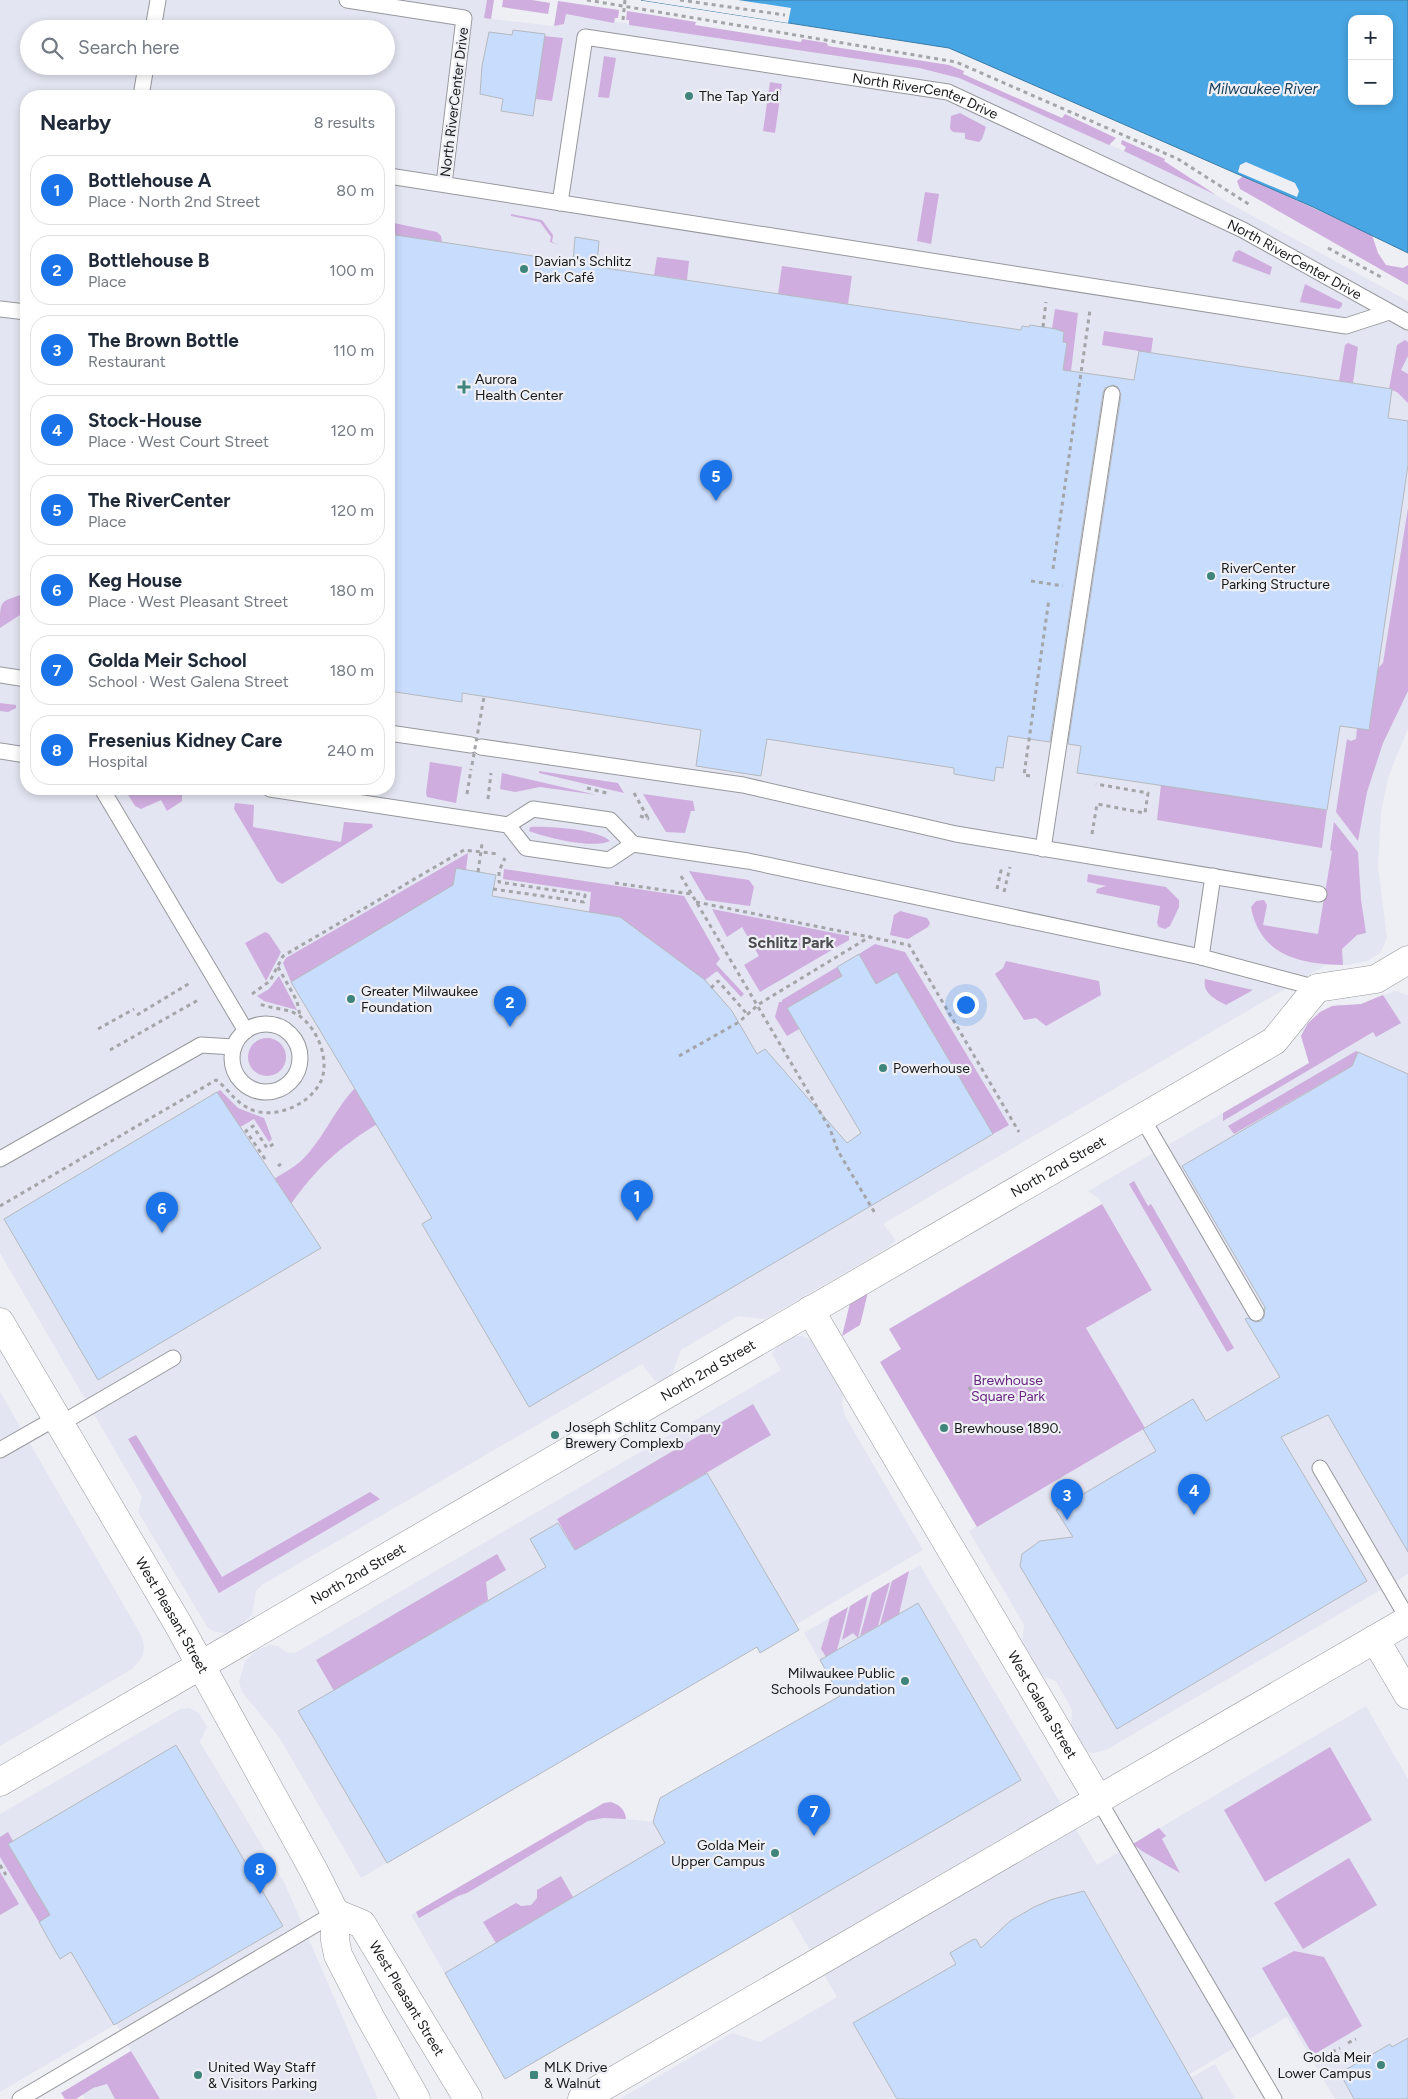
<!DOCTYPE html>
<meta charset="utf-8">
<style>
:root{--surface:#fff;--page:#f6f6f7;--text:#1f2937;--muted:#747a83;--line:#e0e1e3;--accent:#1a73e8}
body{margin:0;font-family:Figtree,sans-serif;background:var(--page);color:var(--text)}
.controls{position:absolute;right:15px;top:15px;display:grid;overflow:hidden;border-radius:10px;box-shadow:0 2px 8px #0003}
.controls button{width:45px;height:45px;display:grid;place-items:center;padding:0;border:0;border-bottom:1px solid var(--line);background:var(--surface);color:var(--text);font:25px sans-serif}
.you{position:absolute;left:965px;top:1004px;width:18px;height:18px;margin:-12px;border:4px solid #fff;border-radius:50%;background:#1a73e8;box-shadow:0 0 0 8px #1a73e833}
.badge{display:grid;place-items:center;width:32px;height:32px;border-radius:50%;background:var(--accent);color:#fff;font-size:16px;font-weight:700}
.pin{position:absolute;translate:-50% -41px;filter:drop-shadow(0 1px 2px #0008)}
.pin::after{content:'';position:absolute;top:26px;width:18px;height:15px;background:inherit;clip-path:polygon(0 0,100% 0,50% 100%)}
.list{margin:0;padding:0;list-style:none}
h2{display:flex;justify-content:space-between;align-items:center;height:65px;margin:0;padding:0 20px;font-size:21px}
h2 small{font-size:16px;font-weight:400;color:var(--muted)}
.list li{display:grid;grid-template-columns:32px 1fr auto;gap:15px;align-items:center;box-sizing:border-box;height:70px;margin:0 10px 10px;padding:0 10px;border:1px solid var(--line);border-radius:20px}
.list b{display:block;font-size:19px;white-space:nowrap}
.list p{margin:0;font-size:16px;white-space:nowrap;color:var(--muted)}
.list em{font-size:16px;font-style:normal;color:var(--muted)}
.icon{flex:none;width:28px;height:28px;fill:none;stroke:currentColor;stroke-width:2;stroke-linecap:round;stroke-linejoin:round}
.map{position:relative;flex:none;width:1408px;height:2099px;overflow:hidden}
.search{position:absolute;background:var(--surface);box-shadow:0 2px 8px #0003;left:20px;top:20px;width:375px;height:55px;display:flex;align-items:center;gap:12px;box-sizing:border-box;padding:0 18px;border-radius:28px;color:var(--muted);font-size:19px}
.panel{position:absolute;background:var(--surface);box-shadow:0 2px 8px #0003;left:20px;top:90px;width:375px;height:705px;border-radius:20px}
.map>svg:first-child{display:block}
.built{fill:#e3e5f2;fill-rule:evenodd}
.green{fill:#cfadde}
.water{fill:#48a6e4;stroke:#397ba7;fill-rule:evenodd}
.pier{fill:#eeeff4}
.building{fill:#c8dcfd;stroke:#b5b9bd}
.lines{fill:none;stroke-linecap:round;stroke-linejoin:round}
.service-casing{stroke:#97989d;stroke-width:17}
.minor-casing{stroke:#97989d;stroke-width:29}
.tertiary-casing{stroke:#97989d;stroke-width:29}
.secondary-casing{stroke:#97989d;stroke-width:29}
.path{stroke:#a4a5a9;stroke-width:3;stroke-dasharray:4 4;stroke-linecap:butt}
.service{stroke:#fff;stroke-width:15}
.minor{stroke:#fff;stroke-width:28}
.tertiary{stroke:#fff;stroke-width:28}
.secondary{stroke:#fff;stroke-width:28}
.path-bridge{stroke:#a4a5a9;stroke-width:3;stroke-dasharray:4 4;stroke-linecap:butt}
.poi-dot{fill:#3f857c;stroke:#eeeff4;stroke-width:2}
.labels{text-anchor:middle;stroke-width:4.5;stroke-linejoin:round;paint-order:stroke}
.poi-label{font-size:14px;fill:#17181a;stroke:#eeeff4;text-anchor:start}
.street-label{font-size:14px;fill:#17181a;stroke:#eeeff4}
.park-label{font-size:14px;fill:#6a2583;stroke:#eeeff4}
.water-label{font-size:15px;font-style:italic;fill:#1b425c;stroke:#eeeff4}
.quarter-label{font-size:16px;font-weight:bold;fill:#4c4d51;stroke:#eeeff4}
</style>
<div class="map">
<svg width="1408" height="2099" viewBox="0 0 1408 2099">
<rect width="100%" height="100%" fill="#eeeff4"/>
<g class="built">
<path d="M0,0H487L485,18L554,26L564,24L565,14L919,68L959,78L1124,151L1126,147L1121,144L1122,140L1165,159L1164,161L1227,202L1408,301V728L1388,778L1381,812L1378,867L1387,938L1381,952L1369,960L1349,965H1326L883,1224L896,1240L889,1247L765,1319L738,1316L681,1350L672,1374L661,1382L655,1381L642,1364L262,1585L256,1591L252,1614L238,1629L227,1633L215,1632L208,1628L138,1512L142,1497L0,1253ZM29,29H386V66H29ZM26,96H389V789H26Z"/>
<polygon points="1395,991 1408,995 1408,1574 1106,1750 1094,1753 1089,1752 1084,1750 1071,1727 1072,1710 1056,1681 1041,1676 1022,1644 1024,1625 969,1531 1145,1428 1086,1328 1152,1289 1099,1199 1088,1191 1309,1063 1301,1036 1302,1030 1320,1012 1338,1004 1352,1006 1361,1004"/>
<polygon points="795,1336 802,1336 815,1341 843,1389 842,1405 845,1416 923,1550 766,1642 769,1648 760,1653 757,1647 361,1878 279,1737 242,1692 239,1682 245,1661 258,1649 270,1645 278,1646 288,1653 295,1653 781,1370 772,1354 779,1344"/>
<polygon points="0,1392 141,1635 144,1646 143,1656 132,1669 0,1746"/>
<polygon points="920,1565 1097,1865 1366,1706 1408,1779 1408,2099 1335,2099 1287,2017 1147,2099 620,2099 732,2033 760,2042 837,1997 789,1914 505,2079 411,1915 604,1803 617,1804 625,1814 626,1819 653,1822 660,1798 840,1696 804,1633"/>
<polygon points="189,1708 199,1713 207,1727 200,1742 285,1884 378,2099 85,2099 76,2084 131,2051 116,2024 0,2092 0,1814 180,1709"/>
<polygon points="1215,2064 1235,2099 1154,2099"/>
</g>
<g class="green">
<polygon points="487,0 494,0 491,19 484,18"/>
<polygon points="503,0 532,0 550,3 548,14 502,7"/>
<polygon points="558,1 619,10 618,18 615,18 614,23 566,14 564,24 554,26"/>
<polygon points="627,11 696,22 695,25 801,42 802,39 827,43 828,46 949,65 964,71 963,74 1062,118 1065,114 1116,138 1109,145 959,78 919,68 629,25 629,20 626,20"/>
<polygon points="544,36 563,38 552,101 536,99"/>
<polygon points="604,56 616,58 609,98 598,97"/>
<polygon points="770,82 782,84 775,133 763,131"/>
<polygon points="960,113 986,127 982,139 979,142 965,139 965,133 953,132 950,129 951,116"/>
<polygon points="1122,140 1165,159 1164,161 1216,195 1124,151 1126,147 1121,144"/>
<polygon points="1243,176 1372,235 1378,253 1386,265 1403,268 1408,265 1408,285 1240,189 1237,181"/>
<polygon points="925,192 939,194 931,244 917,241"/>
<polygon points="511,214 542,220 553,235 552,242 559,245 550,242 551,237 540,222 511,216"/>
<polygon points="389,222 437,232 441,236 442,242 389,234"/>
<polygon points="1239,250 1272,267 1270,275 1232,261 1235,252"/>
<polygon points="657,257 689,261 687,280 654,275"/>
<polygon points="782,266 852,276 848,304 778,294"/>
<polygon points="1305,284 1342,303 1342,306 1339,309 1300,302"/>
<polygon points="1055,309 1078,313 1071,371 1050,460 1067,343 1063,342 1052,329"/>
<polygon points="1104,331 1153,338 1151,353 1102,345"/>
<polygon points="1405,340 1408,342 1408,356 1401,370 1408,374 1408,403 1397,392 1389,389 1397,345"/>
<polygon points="1348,343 1358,347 1353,383 1339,381 1345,345"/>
<polygon points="1408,508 1408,691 1383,743 1367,792 1358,841 1336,812 1347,739 1351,741 1356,739 1357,728 1369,730 1378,668 1383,663"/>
<path d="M26,593V611L0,628C0,597 0,603 26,593Z"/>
<polygon points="0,703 16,705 16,708 8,712 0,711"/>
<polygon points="430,762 462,767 456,803 427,797 426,793"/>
<polygon points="539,771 618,783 624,793 539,773"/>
<polygon points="502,773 597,795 540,787 515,792 500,789"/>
<polygon points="1161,785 1327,810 1322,848 1157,820"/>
<polygon points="130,789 182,794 182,801 167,811 161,800 141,809 135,806 127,793"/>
<polygon points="643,794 693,801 695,811 691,811 685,833 666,832"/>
<polygon points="235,803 254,805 253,827 341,842 344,822 372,824 373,827 282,884 277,881 234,809"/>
<path d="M1334,822L1358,852L1361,900L1366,933L1357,935L1342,949L1343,965C1300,964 1260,956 1251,907L1256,901L1264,900L1267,905L1263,925L1318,934L1332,851L1330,850Z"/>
<path d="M530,827C548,826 597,829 610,841C592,849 548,838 529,831Z"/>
<polygon points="468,853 466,870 456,869 452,889 447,889 291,982 283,963 286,958"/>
<polygon points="504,869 684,896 720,959 716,964 744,994 741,997 717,971 705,980 620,917 589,912 591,892 503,879"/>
<polygon points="689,871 749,880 754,887 750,906 706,900"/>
<polygon points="1088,874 1166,887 1179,900 1179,907 1170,926 1165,929 1159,927 1157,923 1160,906 1096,893 1097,889 1106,886 1087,882"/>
<polygon points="712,909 849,936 849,940 760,992 744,965 759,956 742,927 727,937"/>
<polygon points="900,911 927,918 930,923 928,927 908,939 890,935 894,915"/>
<polygon points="265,932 269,934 281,952 266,981 245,943"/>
<polygon points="875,944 905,952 1009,1125 993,1134 897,972 876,984 859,954"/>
<polygon points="1006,961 1099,981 1101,995 1046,1026 1036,1018 1024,1020 995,974 1003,968"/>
<polygon points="837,967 842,976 787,1008 799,1029 787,1036 775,1017 779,1002 782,1002 782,1000"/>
<polygon points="279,976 297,1010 264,1001 257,996 269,989"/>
<path d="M1205,979L1253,990L1226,1005C1215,999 1202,993 1205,979Z"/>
<polygon points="1383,995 1401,1023 1376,1037 1373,1032 1223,1121 1223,1113 1309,1063 1301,1036 1308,1023 1320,1012 1332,1006 1361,1004"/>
<circle cx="267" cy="1057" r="19"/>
<polygon points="1356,1051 1358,1052 1352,1066 1234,1134 1228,1126"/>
<path d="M355,1088L377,1124C339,1148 317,1167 291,1204L274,1179C283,1173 293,1168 301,1161C323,1140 334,1110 355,1088Z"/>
<polygon points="220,1090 238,1108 264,1118 272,1139 269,1142 254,1119 240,1127 217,1092"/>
<polygon points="1134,1181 1148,1206 1151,1204 1234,1348 1227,1352 1129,1184"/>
<polygon points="1102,1204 1152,1290 1086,1328 1145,1428 977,1527 880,1362 901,1349 889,1329"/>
<polygon points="868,1292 860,1325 842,1336 850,1303"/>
<polygon points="753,1404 771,1435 575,1550 557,1519"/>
<polygon points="136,1435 222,1577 370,1492 380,1499 219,1593 128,1439"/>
<polygon points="497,1554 506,1570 486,1582 488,1600 334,1691 316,1660"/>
<polygon points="909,1571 899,1614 880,1625 892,1581"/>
<polygon points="890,1582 878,1626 860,1636 872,1593"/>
<polygon points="868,1595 858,1638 853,1633 842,1640 850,1606"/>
<polygon points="848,1607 837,1650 826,1657 821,1649 830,1618"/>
<polygon points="1330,1747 1372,1820 1265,1882 1224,1810"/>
<path d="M611,1802C620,1805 625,1810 626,1819L603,1818L588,1821L467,1893L458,1896L419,1918L416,1912L604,1803Z"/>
<polygon points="1159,1828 1166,1836 1162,1839 1180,1873 1142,1851 1133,1844"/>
<polygon points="8,1832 13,1841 8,1844 56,1925 41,1921 39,1922 0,1857 0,1837"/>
<polygon points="1349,1858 1377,1905 1303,1949 1274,1903"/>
<polygon points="0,1872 19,1904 0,1915"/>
<polygon points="561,1876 573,1897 496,1943 483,1922 516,1903 521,1906 531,1905 537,1898 537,1890"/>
<polygon points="1294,1951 1324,1957 1362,2026 1313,2055 1262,1968"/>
<polygon points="131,2051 160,2099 115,2099 107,2084 93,2088 76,2099 65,2099 61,2093"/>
</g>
<path class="water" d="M641,0H1408V253L1313,207L949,48ZM1352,19H1389V101H1352Z"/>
<g class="pier">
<polygon points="641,0 738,0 791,8 788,23"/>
<polygon points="1246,162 1295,183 1299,191 1297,197 1238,172 1240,165"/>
</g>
<g class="building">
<polygon points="513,30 545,34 533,116 501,111 503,99 480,94 482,66 489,32 512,35"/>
<polygon points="389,234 566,261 573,261 575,237 599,241 597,264 605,266 605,268 1021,330 1022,326 1029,327 1030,325 1056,329 1064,332 1063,342 1067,343 1063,370 1134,380 1139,351 1392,389 1388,418 1408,421 1408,465 1369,730 1340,726 1327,810 1077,773 1081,746 1068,744 1121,395 1118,387 1113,385 1105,388 1103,393 1050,742 1008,736 1003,768 996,767 994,781 954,774 954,768 767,739 761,776 696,766 701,730 462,693 462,702 389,691"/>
<polygon points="456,868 496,875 492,896 620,917 705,980 732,1011 757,1054 765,1049 847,1143 861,1133 787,1008 842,976 837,967 859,954 876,984 897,972 993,1134 529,1407 422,1224 432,1218 291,982 453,885"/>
<polygon points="1358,1052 1408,1074 1408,1552 1328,1415 1281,1437 1367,1581 1117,1729 1020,1566 1022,1554 1040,1541 1073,1537 1056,1510 1156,1451 1143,1429 1193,1399 1206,1421 1280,1377 1245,1319 1248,1318 1256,1322 1261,1321 1264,1317 1265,1307 1182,1166 1352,1066"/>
<polygon points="217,1092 321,1248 98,1380 4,1219"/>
<polygon points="707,1473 799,1630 760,1653 757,1647 387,1863 298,1711 546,1567 530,1539 558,1523 575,1550"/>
<polygon points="918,1603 1021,1780 505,2079 445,1973 665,1843 653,1822 660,1798 840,1696 820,1660"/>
<polygon points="176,1745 283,1926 114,2025 71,1952 60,1959 49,1940 39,1922 50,1915 8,1844"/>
<polygon points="1084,1891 1203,2099 897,2099 853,2023 956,1964 950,1953 972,1940 976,1939 981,1948 1010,1921 1034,1907 1053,1899"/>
<polygon points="1408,2038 1408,2099 1354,2099 1340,2073 1390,2044 1392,2047"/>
</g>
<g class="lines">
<defs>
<g id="service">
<polyline points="347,0 464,18 444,184"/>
<polyline points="153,29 158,0"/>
<polyline points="141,96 146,66"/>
<polyline points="389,176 1346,326 1389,312"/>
<path id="s1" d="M560,203L585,37L948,92L1243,230L1408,322"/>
<polyline points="0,309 26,312"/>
<polyline points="0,675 26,679"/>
<polyline points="389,733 471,745"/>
<polyline points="481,747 743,785 956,834 1319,894"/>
<polyline points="0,751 26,755"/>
<polyline points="102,789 246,1031"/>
<polyline points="270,789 508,825 526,848 609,860 633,844 610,820 533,809 508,825"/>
<polyline points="633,844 748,861 1201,957 1317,988"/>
<polyline points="1043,849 1112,394"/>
<polyline points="1201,957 1213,876"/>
<circle cx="266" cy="1058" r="34"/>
<polyline points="1141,1116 1256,1313"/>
<polyline points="0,1159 201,1045 234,1047"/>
<polyline points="60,1424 173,1358"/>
<polyline points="0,1450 56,1418"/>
<polyline points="1320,1468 1408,1619"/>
<polyline points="1098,1799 1274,2099"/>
<polyline points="20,2099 335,1913"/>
</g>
<g id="minor">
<path id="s2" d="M810,1310L1098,1799"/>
<polyline points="1375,1639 1408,1695"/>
<path id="s3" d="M0,1782L1274,1041L1317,988L1376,979L1408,960"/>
</g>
<g id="tertiary">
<path id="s4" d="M0,1322L178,1624L314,1871L335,1913V1940L338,1955L370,2017L416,2099"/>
<path id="s5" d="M335,1913L362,1924L468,2099"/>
</g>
<polyline id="secondary" points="582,2099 1408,1620"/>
</defs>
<use href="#service" class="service-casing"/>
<use href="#minor" class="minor-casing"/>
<use href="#tertiary" class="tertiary-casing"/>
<use href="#secondary" class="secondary-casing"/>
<g class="path">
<polyline points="587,0 956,62 1178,159 1250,205"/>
<polyline points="680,0 785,15"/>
<polyline points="623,20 625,0"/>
<polyline points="1328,248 1381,277"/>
<polyline points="1043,327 1046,302"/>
<polyline points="1053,569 1090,310"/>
<polyline points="1030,776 1024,775 1049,599"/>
<polyline points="587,788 610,794"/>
<polyline points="634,793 649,820"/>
<polyline points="467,794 471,769"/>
<polyline points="488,799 491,773"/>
<polyline points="640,816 649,819"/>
<polyline points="1092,834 1097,804 1145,813 1148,793 1096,784"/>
<polyline points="478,872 482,844"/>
<polyline points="681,876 830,1129 838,1151 876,1215"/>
<polyline points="615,883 691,894"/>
<polyline points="493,889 584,902 585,895 499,882 499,871 505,858"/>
<polyline points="997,889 1002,866"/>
<polyline points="1004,892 1010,867"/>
<polyline points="696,902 909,945 1019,1132"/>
<polyline points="278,967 297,1001 300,1016"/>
<polyline points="711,988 718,981 747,1014"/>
<polyline points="252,994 270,981 283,956 464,850 499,854"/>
<polyline points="137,1015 190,983"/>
<polyline points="98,1029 134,1009"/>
<polyline points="110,1050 200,999"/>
<polyline points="679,1056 739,1022 759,1004 871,936"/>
<polyline points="265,1159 246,1131 253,1126 267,1148 275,1143"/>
<polyline points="278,1166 281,1164"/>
<path d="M0,1206L216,1080C231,1091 235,1104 255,1111C278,1118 309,1104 320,1083C331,1062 318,1030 301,1017C288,1007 272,1010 258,1003"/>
<polyline points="969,1387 974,1396"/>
<polyline points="0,1865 6,1875"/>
<polyline points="1348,2043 1356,2039"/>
<polyline points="1332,2052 1340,2048"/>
</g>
<use href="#service" class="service"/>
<use href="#minor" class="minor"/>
<use href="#tertiary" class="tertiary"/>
<use href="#secondary" class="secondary"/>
<g class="path-bridge">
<polyline points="1031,581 1063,586"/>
<polyline points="472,765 484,697"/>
</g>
</g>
<g class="poi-dot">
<circle cx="689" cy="96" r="5"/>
<circle cx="524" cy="269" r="5"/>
<path d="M461.5 379.5h5v5h5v5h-5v5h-5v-5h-5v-5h5z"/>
<circle cx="1211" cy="576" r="5"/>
<circle cx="351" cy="999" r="5"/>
<circle cx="883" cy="1068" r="5"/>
<circle cx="944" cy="1428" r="5"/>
<circle cx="555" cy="1435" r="5"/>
<circle cx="905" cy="1681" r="5"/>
<circle cx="775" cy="1853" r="5"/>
<circle cx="1381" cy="2065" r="5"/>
<circle cx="198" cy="2075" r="5"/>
<rect x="529" y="2070" width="10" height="10" rx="2.5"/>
</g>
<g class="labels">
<g class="poi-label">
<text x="699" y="101">The Tap Yard</text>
<text x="534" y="266">Davian's Schlitz<tspan x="534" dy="16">Park Café</tspan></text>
<text x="475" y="384">Aurora<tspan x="475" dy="16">Health Center</tspan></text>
<text x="1221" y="573">RiverCenter<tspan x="1221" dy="16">Parking Structure</tspan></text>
<text x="361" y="996">Greater Milwaukee<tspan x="361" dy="16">Foundation</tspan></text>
<text x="893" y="1073">Powerhouse</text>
<text x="565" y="1432">Joseph Schlitz Company<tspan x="565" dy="16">Brewery Complexb</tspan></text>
<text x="954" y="1433">Brewhouse 1890.</text>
<text x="895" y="1678" text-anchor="end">Milwaukee Public<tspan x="895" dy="16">Schools Foundation</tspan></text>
<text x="765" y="1850" text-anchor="end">Golda Meir<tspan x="765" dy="16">Upper Campus</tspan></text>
<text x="1371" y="2062" text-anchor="end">Golda Meir<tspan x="1371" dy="16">Lower Campus</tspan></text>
<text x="208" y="2072">United Way Staff<tspan x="208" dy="16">&amp; Visitors Parking</tspan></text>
<text x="544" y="2072">MLK Drive<tspan x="544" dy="16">&amp; Walnut</tspan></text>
</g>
<g class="street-label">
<text dy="5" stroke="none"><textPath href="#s1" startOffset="514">North RiverCenter Drive</textPath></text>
<text transform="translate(454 102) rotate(-83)" y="5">North RiverCenter Drive</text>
<text dy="5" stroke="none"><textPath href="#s1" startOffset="920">North RiverCenter Drive</textPath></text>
<text dy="5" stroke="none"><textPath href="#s3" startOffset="1224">North 2nd Street</textPath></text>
<text dy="5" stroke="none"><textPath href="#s3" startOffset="819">North 2nd Street</textPath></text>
<text dy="5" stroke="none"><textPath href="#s3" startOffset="414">North 2nd Street</textPath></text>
<text dy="5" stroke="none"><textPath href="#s4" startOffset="340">West Pleasant Street</textPath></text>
<text dy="5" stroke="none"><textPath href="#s2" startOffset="458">West Galena Street</textPath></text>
<text dy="5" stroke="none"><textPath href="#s5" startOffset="116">West Pleasant Street</textPath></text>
</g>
<g class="park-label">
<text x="1008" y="1385">Brewhouse<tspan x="1008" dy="16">Square Park</tspan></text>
</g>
<g class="water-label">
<text x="1263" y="94">Milwaukee River</text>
</g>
<g class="quarter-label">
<text x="791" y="948">Schlitz Park</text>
</g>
</g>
</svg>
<div class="controls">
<button>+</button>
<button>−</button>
</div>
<div class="you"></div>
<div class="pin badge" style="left:637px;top:1221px">1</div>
<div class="pin badge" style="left:510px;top:1027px">2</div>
<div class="pin badge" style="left:1067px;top:1520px">3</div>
<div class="pin badge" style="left:1194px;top:1515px">4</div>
<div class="pin badge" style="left:716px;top:501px">5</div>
<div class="pin badge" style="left:162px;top:1233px">6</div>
<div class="pin badge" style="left:814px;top:1836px">7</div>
<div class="pin badge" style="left:260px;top:1894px">8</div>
<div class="search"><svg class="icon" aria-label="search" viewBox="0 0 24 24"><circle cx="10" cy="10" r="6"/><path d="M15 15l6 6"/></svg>Search here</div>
<section class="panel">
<h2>Nearby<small>8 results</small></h2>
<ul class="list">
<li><span class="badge">1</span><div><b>Bottlehouse A</b><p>Place · North 2nd Street</p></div><em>80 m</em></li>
<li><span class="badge">2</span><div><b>Bottlehouse B</b><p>Place</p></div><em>100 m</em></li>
<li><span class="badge">3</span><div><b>The Brown Bottle</b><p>Restaurant</p></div><em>110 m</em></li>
<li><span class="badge">4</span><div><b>Stock-House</b><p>Place · West Court Street</p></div><em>120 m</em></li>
<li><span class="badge">5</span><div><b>The RiverCenter</b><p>Place</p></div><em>120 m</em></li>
<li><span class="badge">6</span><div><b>Keg House</b><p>Place · West Pleasant Street</p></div><em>180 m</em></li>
<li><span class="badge">7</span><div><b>Golda Meir School</b><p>School · West Galena Street</p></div><em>180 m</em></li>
<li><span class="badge">8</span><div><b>Fresenius Kidney Care</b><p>Hospital</p></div><em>240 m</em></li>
</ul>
</section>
</div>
